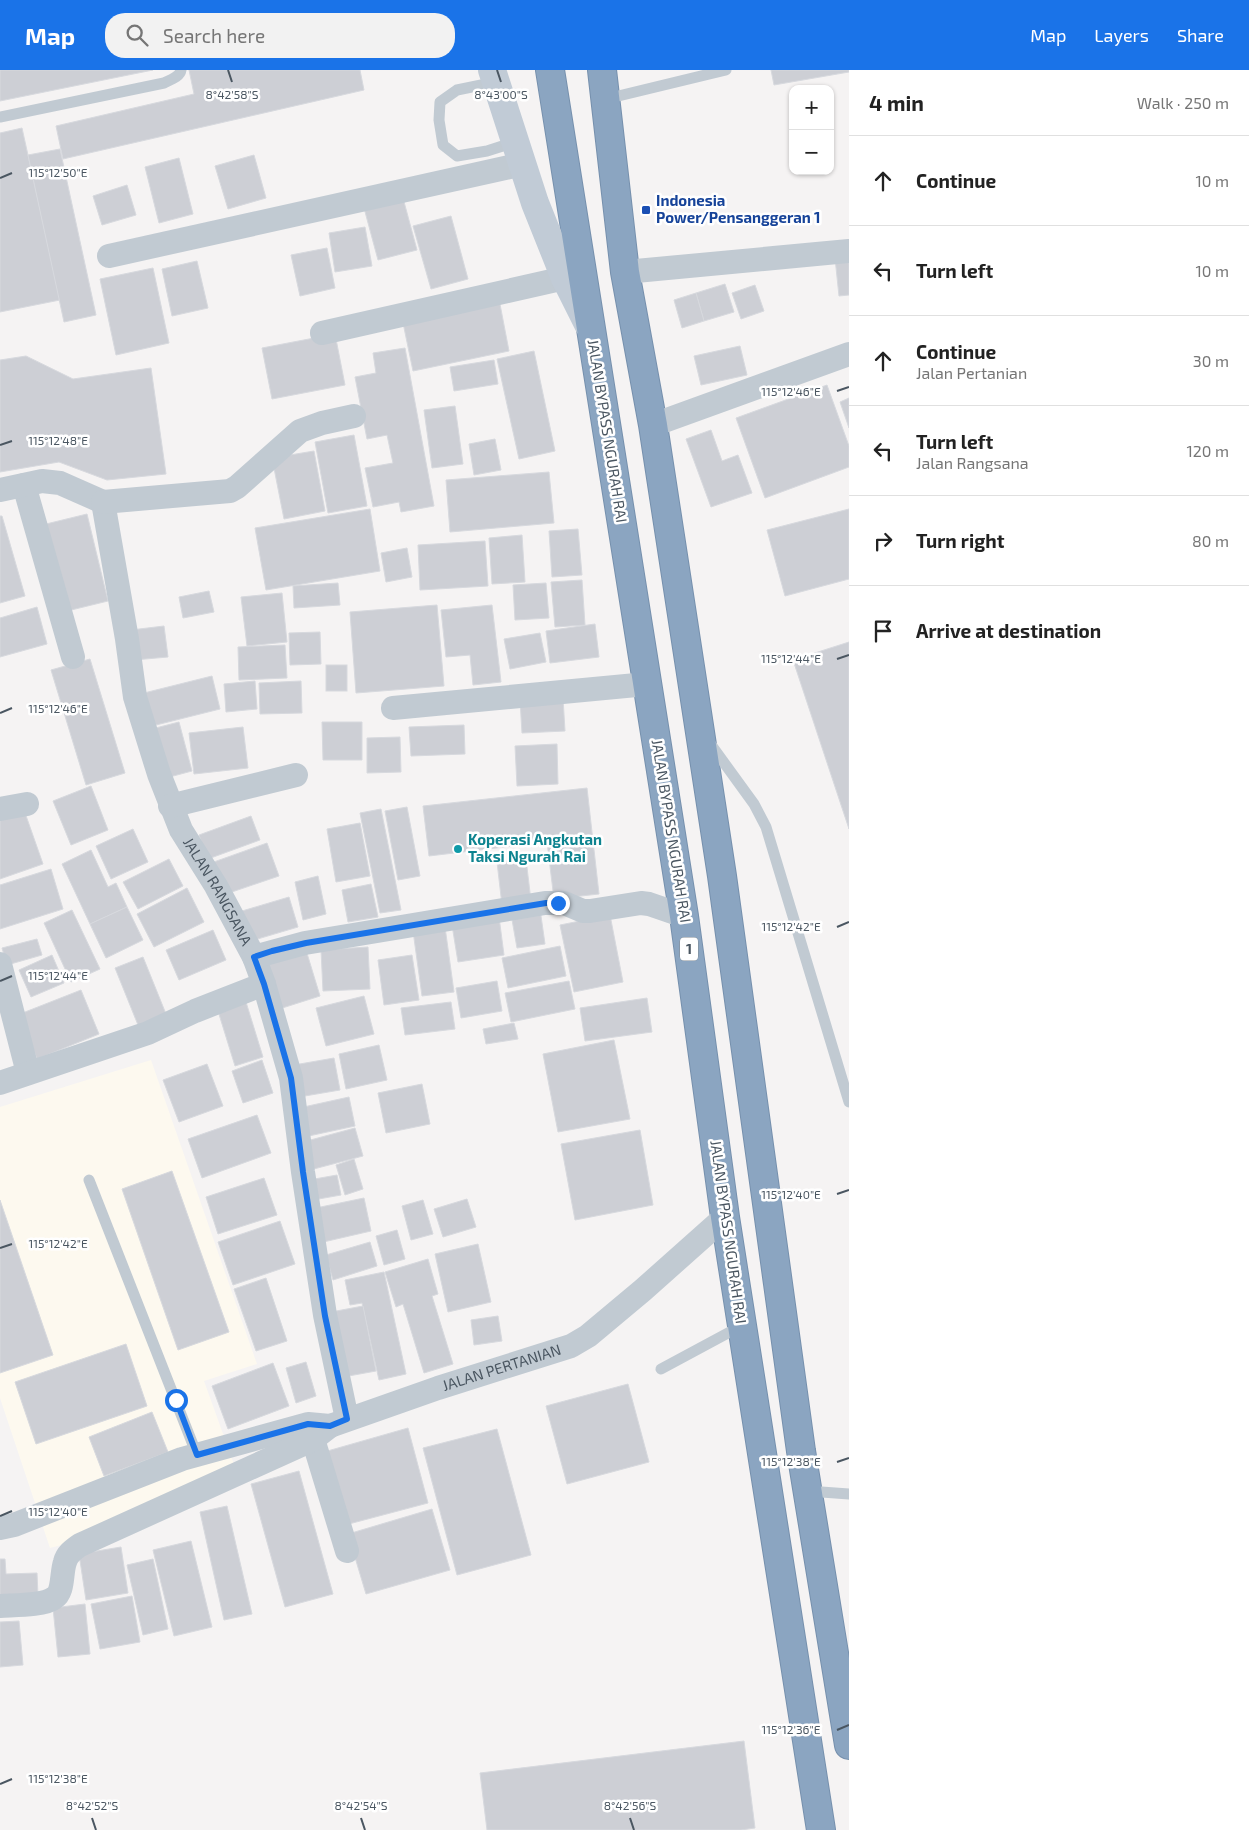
<!DOCTYPE html>
<meta charset="utf-8">
<style>
:root{--surface:#fff;--page:#f2f2f2;--text:#222;--muted:#767676;--line:#e0e0e0;--accent:#1a73e8}
body{margin:0;font-family:"Exo 2",sans-serif;background:var(--page);color:var(--text)}
.controls{position:absolute;right:15px;top:15px;display:grid;overflow:hidden;border-radius:10px;box-shadow:0 1px 4px #0004}
.controls button{width:45px;height:45px;display:grid;place-items:center;padding:0;border:0;border-bottom:1px solid var(--line);background:var(--surface);color:var(--text);font:25px sans-serif}
.stop{position:absolute;width:15px;height:15px;margin:-11px;border:4px solid #1a73e8;border-radius:50%;background:#fff}
.stop.end{background:#1a73e8;border-color:#fff;box-shadow:0 1px 5px #0008}
.list{margin:0;padding:0;list-style:none}
h2{display:flex;justify-content:space-between;align-items:center;height:65px;margin:0;padding:0 20px;font-size:21px}
h2 small{font-size:16px;font-weight:400;color:var(--muted)}
.list li{display:grid;grid-template-columns:32px 1fr auto;gap:15px;align-items:center;box-sizing:border-box;height:90px;padding:0 20px;border-top:1px solid var(--line)}
.list b{display:block;font-size:19px;white-space:nowrap}
.list p{margin:0;font-size:16px;white-space:nowrap;color:var(--muted)}
.list em{font-size:16px;font-style:normal;color:var(--muted)}
.icon{flex:none;width:28px;height:28px;fill:none;stroke:currentColor;stroke-width:2;stroke-linecap:round;stroke-linejoin:round}
.map{position:relative;flex:none;width:849px;height:1760px;overflow:hidden}
header{display:flex;align-items:center;gap:30px;box-sizing:border-box;height:70px;padding:0 25px;background:var(--accent);color:#fff}
header strong{font-size:24px}
nav{display:flex;gap:28px;margin-inline-start:auto;font-size:18px}
.search{width:350px;height:45px;background:var(--page);display:flex;align-items:center;gap:12px;box-sizing:border-box;padding:0 18px;border-radius:20px;color:var(--muted);font-size:19px}
main{display:flex}
aside{flex:1;background:var(--surface)}
.map>svg:first-child{display:block}
.commercial{fill:#fdf9ef}
.building{fill:#cdcfd5;stroke:#d7d9de}
.lines{fill:none;stroke-linecap:round;stroke-linejoin:round}
.highway-casing{stroke:#7690ad;stroke-width:30}
.lane{stroke:#c1cad2;stroke-width:11}
.street{stroke:#c1cad2;stroke-width:24}
.secondary{stroke:#c1cbd6;stroke-width:28}
.highway{stroke:#8ba5c1;stroke-width:28}
.route{stroke:#1a73e8;stroke-width:6}
.ticks{fill:none;stroke:#4a5661;stroke-width:2}
.transit-dot{fill:#1a4fb4;stroke:#fff;stroke-width:2}
.culture-dot{fill:#0f9aa8;stroke:#fff;stroke-width:2}
.labels{text-anchor:middle;stroke-width:5;stroke-linejoin:round;paint-order:stroke}
.shield{fill:#fff;stroke:#808990;stroke-width:1}
.shield-label{font-size:14px;font-weight:bold;fill:#4a5661}
.transit-label{font-size:15px;font-weight:bold;fill:#164399;stroke:#fff;text-anchor:start}
.street-label{font-size:15px;fill:#4a5661;stroke:#fff}
.culture-label{font-size:15px;font-weight:bold;fill:#0d838f;stroke:#fff;text-anchor:start}
.ticks-label{font-size:12px;text-anchor:middle;fill:#4a5661;stroke:#fff;stroke-width:5;stroke-linejoin:round;paint-order:stroke}
</style>
<header>
<strong>Map</strong>
<div class="search"><svg class="icon" aria-label="search" viewBox="0 0 24 24"><circle cx="10" cy="10" r="6"/><path d="M15 15l6 6"/></svg>Search here</div>
<nav><a>Map</a><a>Layers</a><a>Share</a></nav>
</header>
<main>
<div class="map">
<svg width="849" height="1760" viewBox="0 0 849 1760">
<rect width="100%" height="100%" fill="#f5f3f3"/>
<polygon class="commercial" points="151,990 257,1294 204,1311 240,1411 92,1467 50,1478 0,1328 0,1037"/>
<g class="building">
<polygon points="0,0 153,0 0,31"/>
<polygon points="189,0 360,0 364,20 63,89 56,56 194,24"/>
<polygon points="771,0 849,0 849,2 774,15"/>
<polygon points="22,58 60,230 0,242 0,63"/>
<polygon points="60,79 96,245 64,252 28,85"/>
<polygon points="254,85 266,128 228,139 215,96"/>
<polygon points="179,88 193,144 159,153 145,97"/>
<polygon points="127,115 136,145 102,155 93,126"/>
<polygon points="403,128 417,180 378,190 364,138"/>
<polygon points="451,146 468,209 431,219 413,156"/>
<polygon points="365,157 372,196 335,202 329,163"/>
<polygon points="327,178 335,218 300,226 291,185"/>
<polygon points="849,187 849,225 839,226 835,188"/>
<polygon points="197,191 208,238 172,246 162,199"/>
<polygon points="153,198 169,273 116,285 100,209"/>
<polygon points="725,214 734,242 704,251 696,223"/>
<polygon points="755,215 764,241 741,249 732,223"/>
<polygon points="696,223 704,251 682,258 674,230"/>
<polygon points="499,229 509,281 413,301 402,248"/>
<polygon points="335,264 345,315 272,329 262,278"/>
<polygon points="740,276 747,305 701,315 694,286"/>
<polygon points="405,278 434,436 401,442 399,432 373,437 365,398 393,393 387,365 367,369 355,307 376,303 373,283"/>
<polygon points="534,281 555,381 519,389 497,289"/>
<polygon points="26,286 73,309 151,298 166,404 107,410 59,392 0,402 0,290"/>
<polygon points="494,290 498,314 454,321 450,297"/>
<polygon points="827,315 849,376 849,397 765,428 736,348"/>
<polygon points="849,328 849,358 840,332"/>
<polygon points="455,336 463,394 432,398 424,340"/>
<polygon points="711,360 722,391 738,385 752,423 711,437 686,369"/>
<polygon points="354,365 367,436 328,443 315,372"/>
<polygon points="495,369 501,400 474,405 469,374"/>
<polygon points="314,381 325,441 284,449 272,388"/>
<polygon points="549,402 554,453 450,462 446,410"/>
<polygon points="370,439 380,501 266,520 255,458"/>
<polygon points="849,439 849,509 785,526 767,460"/>
<polygon points="87,444 108,531 63,542 42,455"/>
<polygon points="0,446 2,446 25,526 0,533"/>
<polygon points="578,459 582,505 552,507 549,461"/>
<polygon points="522,465 525,512 492,514 489,468"/>
<polygon points="485,471 488,516 420,520 418,475"/>
<polygon points="407,478 412,507 386,512 381,483"/>
<polygon points="582,510 585,555 555,557 551,512"/>
<polygon points="338,513 340,535 294,538 293,516"/>
<polygon points="546,513 549,548 515,550 513,515"/>
<polygon points="209,521 214,542 183,548 179,527"/>
<polygon points="282,523 287,572 247,576 241,527"/>
<polygon points="437,535 444,616 356,623 350,542"/>
<polygon points="492,535 501,612 473,615 470,585 446,587 441,540"/>
<polygon points="37,537 47,574 0,587 0,548"/>
<polygon points="595,554 599,587 550,593 546,561"/>
<polygon points="164,556 168,587 134,590 131,560"/>
<polygon points="320,562 321,594 290,595 289,563"/>
<polygon points="540,563 546,592 510,599 504,569"/>
<polygon points="849,572 849,759 793,590"/>
<polygon points="285,575 287,608 239,610 238,577"/>
<polygon points="90,589 125,703 86,715 51,600"/>
<rect x="326" y="595" width="21" height="26"/>
<polygon points="212,606 220,639 148,657 140,624"/>
<polygon points="255,611 257,639 226,642 224,614"/>
<polygon points="301,611 302,643 260,644 259,613"/>
<polygon points="563,628 565,661 522,663 520,630"/>
<polygon points="179,652 192,701 162,709 148,660"/>
<polygon points="322,652 362,652 362,690 323,690"/>
<polygon points="464,655 465,684 411,686 409,657"/>
<polygon points="243,657 248,698 194,704 189,663"/>
<polygon points="400,667 401,702 367,703 367,668"/>
<polygon points="557,674 558,714 517,716 515,676"/>
<polygon points="91,716 108,760 71,775 53,731"/>
<polygon points="587,718 599,824 554,829 547,772 429,786 423,736"/>
<polygon points="407,737 420,806 398,810 385,741"/>
<polygon points="381,739 401,840 380,843 360,743"/>
<polygon points="24,740 43,794 0,809 0,748"/>
<polygon points="251,746 260,770 208,789 199,765"/>
<polygon points="360,753 370,806 336,812 327,759"/>
<polygon points="133,759 148,792 111,809 96,776"/>
<polygon points="267,773 279,806 223,825 211,793"/>
<polygon points="91,780 108,817 116,813 127,837 90,854 62,794"/>
<polygon points="169,789 183,816 138,839 123,812"/>
<polygon points="526,789 531,831 502,835 497,792"/>
<polygon points="51,799 63,839 0,859 0,815"/>
<polygon points="318,806 326,844 303,850 295,812"/>
<polygon points="371,814 378,847 348,852 342,820"/>
<polygon points="187,818 204,852 154,877 137,844"/>
<polygon points="289,827 298,857 251,871 242,841"/>
<polygon points="127,837 143,870 106,888 90,854"/>
<polygon points="540,839 545,874 517,878 511,844"/>
<polygon points="72,840 100,899 71,912 44,853"/>
<polygon points="610,845 623,912 574,922 560,855"/>
<polygon points="499,847 504,885 458,892 452,855"/>
<polygon points="445,857 454,922 422,926 413,861"/>
<polygon points="213,860 226,890 179,910 166,880"/>
<polygon points="37,869 42,885 7,895 2,878"/>
<polygon points="560,876 566,906 508,918 502,888"/>
<polygon points="368,877 370,919 323,921 321,880"/>
<polygon points="306,880 320,926 276,940 262,894"/>
<polygon points="52,885 64,913 31,927 19,900"/>
<polygon points="412,885 419,930 384,935 378,890"/>
<polygon points="143,887 166,944 138,955 115,898"/>
<polygon points="497,911 502,941 461,948 456,918"/>
<polygon points="569,911 575,939 511,952 505,923"/>
<polygon points="81,920 99,964 37,989 20,944"/>
<polygon points="364,926 374,964 326,976 316,938"/>
<polygon points="647,928 652,962 585,971 580,938"/>
<polygon points="246,932 263,987 235,996 218,941"/>
<polygon points="451,932 455,959 405,965 401,938"/>
<polygon points="514,953 518,969 486,974 483,959"/>
<polygon points="614,970 630,1049 558,1062 543,984"/>
<polygon points="379,975 387,1010 346,1019 339,984"/>
<polygon points="334,988 340,1020 299,1027 294,995"/>
<polygon points="262,990 273,1023 243,1033 232,1001"/>
<polygon points="207,994 223,1036 179,1052 163,1010"/>
<polygon points="422,1014 430,1054 386,1063 378,1023"/>
<polygon points="349,1027 355,1056 304,1067 299,1038"/>
<polygon points="257,1045 271,1083 202,1108 188,1069"/>
<polygon points="355,1058 363,1086 310,1100 303,1072"/>
<polygon points="640,1060 653,1135 575,1150 561,1074"/>
<polygon points="354,1089 363,1119 345,1125 336,1095"/>
<polygon points="172,1101 229,1262 178,1280 122,1119"/>
<polygon points="337,1105 341,1125 313,1130 309,1110"/>
<polygon points="264,1108 277,1145 218,1164 206,1127"/>
<polygon points="364,1128 371,1161 319,1173 311,1139"/>
<polygon points="467,1129 476,1157 443,1167 434,1139"/>
<polygon points="0,1130 53,1285 0,1303"/>
<polygon points="423,1130 433,1164 411,1170 402,1136"/>
<polygon points="280,1151 295,1194 233,1215 218,1172"/>
<polygon points="397,1160 405,1189 384,1195 376,1166"/>
<polygon points="370,1172 377,1196 333,1210 326,1185"/>
<polygon points="478,1174 491,1232 448,1242 435,1184"/>
<polygon points="428,1189 438,1224 432,1226 453,1294 424,1303 403,1234 396,1237 385,1202"/>
<polygon points="384,1202 406,1304 379,1310 362,1233 350,1235 345,1210"/>
<polygon points="266,1208 287,1271 256,1281 234,1219"/>
<polygon points="363,1236 376,1301 343,1307 331,1242"/>
<polygon points="498,1246 502,1271 474,1275 471,1250"/>
<polygon points="126,1274 147,1336 36,1374 15,1312"/>
<polygon points="306,1292 316,1326 296,1333 286,1298"/>
<polygon points="273,1293 289,1336 228,1359 212,1316"/>
<polygon points="628,1314 649,1392 567,1414 546,1336"/>
<polygon points="152,1342 168,1382 104,1406 89,1367"/>
<polygon points="408,1358 428,1433 345,1455 324,1382"/>
<polygon points="497,1359 531,1485 457,1505 423,1378"/>
<polygon points="299,1401 333,1524 285,1537 251,1414"/>
<polygon points="227,1436 252,1544 224,1550 200,1442"/>
<polygon points="432,1439 450,1500 366,1524 348,1464"/>
<polygon points="191,1471 212,1557 174,1566 153,1480"/>
<polygon points="121,1477 128,1523 86,1530 79,1484"/>
<polygon points="0,1489 5,1489 6,1504 37,1503 38,1526 0,1528"/>
<polygon points="153,1489 168,1559 143,1565 127,1495"/>
<polygon points="132,1526 140,1572 100,1579 91,1534"/>
<polygon points="85,1534 90,1584 58,1587 53,1538"/>
<polygon points="19,1551 23,1595 0,1597 0,1552"/>
<polygon points="744,1671 755,1758 741,1760 487,1760 480,1703"/>
</g>
<g class="lines">
<defs>
<g id="highway">
<polyline points="550,0 684,846 725,1147 821,1760"/>
<polyline points="602,0 625,202 653,355 722,806 801,1381 849,1675"/>
</g>
</defs>
<use href="#highway" class="highway-casing"/>
<g class="lane">
<polyline points="496,12 457,20 440,32 439,50 443,75 457,86 487,81 515,72"/>
<polyline points="606,29 726,0"/>
<path d="M0,47L164,13C170,10 180,7 181,0"/>
<polyline points="709,672 754,734 766,757 849,1032"/>
<polyline points="89,1110 197,1385"/>
<polyline points="661,1299 741,1256"/>
<polyline points="808,1421 849,1424"/>
</g>
<g class="street">
<polyline points="109,186 523,94"/>
<polyline points="625,202 849,181"/>
<polyline points="322,263 565,208"/>
<polyline points="653,355 849,284"/>
<polyline points="24,415 73,587"/>
<polyline points="0,420 42,411 60,413 103,432"/>
<path id="s1" d="M103,432L127,569L135,627L159,704L181,760L216,816L254,887L264,914L291,1008L303,1102L325,1245L347,1349"/>
<polyline points="103,432 230,421 237,417 300,361 322,353 354,346"/>
<polyline points="393,638 647,614"/>
<polyline points="170,736 296,705"/>
<polyline points="0,739 27,734"/>
<polyline points="254,887 305,873 545,833 564,833 583,841 590,841 641,833 649,834 684,846"/>
<polyline points="0,894 28,1003"/>
<polyline points="0,1013 148,963 195,941 264,914"/>
<polyline points="309,1356 347,1481"/>
<path id="s2" d="M0,1458L14,1455L182,1389L308,1354L330,1356L438,1318L571,1276L588,1266L643,1220L725,1147"/>
<path d="M0,1536C13,1535 43,1536 54,1528C64,1522 61,1503 65,1492C67,1484 73,1480 80,1475L312,1370L330,1356"/>
</g>
<polyline class="secondary" points="492,0 535,133 565,208 588,254"/>
<use href="#highway" class="highway"/>
</g>
<g class="lines">
<polyline class="route" points="176,1330 197,1385 308,1354 330,1356 347,1349 325,1246 303,1102 291,1008 264,914 254,887 272,881 306,873 546,833 558,833"/>
</g>
<path class="ticks" d="M228,0L232,12M497,0L501,12M0,108L12,103M837,321L849,317M0,375L12,371M837,589L849,585M0,643L12,638M837,857L849,852M0,911L12,906M837,1124L849,1120M0,1178L12,1174M837,1392L849,1388M0,1446L12,1441M837,1660L849,1655M0,1714L12,1709M92,1748L96,1760M361,1748L365,1760M630,1748L634,1760"/>
<rect class="transit-dot" x="641" y="135" width="10" height="10" rx="2.5"/>
<circle class="culture-dot" cx="458" cy="779" r="5"/>
<g class="labels">
<rect class="shield" x="680" y="867.5" width="18" height="23" rx="4"/>
<g class="shield-label">
<text x="689" y="884">1</text>
</g>
<g class="transit-label">
<text x="656" y="136">Indonesia<tspan x="656" dy="17">Power/Pensanggeran 1</tspan></text>
</g>
<g class="street-label">
<text transform="translate(607 361) rotate(81)" y="5">JALAN BYPASS NGURAH RAI</text>
<text transform="translate(671 761) rotate(81)" y="5">JALAN BYPASS NGURAH RAI</text>
<text dy="5" stroke="none"><textPath href="#s1" startOffset="410">JALAN RANGSANA</textPath></text>
<text transform="translate(728 1162) rotate(82)" y="5">JALAN BYPASS NGURAH RAI</text>
<text dy="5" stroke="none"><textPath href="#s2" startOffset="529">JALAN PERTANIAN</textPath></text>
</g>
<g class="culture-label">
<text x="468" y="775">Koperasi Angkutan<tspan x="468" dy="17">Taksi Ngurah Rai</tspan></text>
</g>
</g>
<g class="ticks-label">
<text x="232" y="29">8°42'58"S</text>
<text x="501" y="29">8°43'00"S</text>
<text x="58" y="107">115°12'50"E</text>
<text x="791" y="326">115°12'46"E</text>
<text x="58" y="375">115°12'48"E</text>
<text x="791" y="593">115°12'44"E</text>
<text x="58" y="643">115°12'46"E</text>
<text x="791" y="861">115°12'42"E</text>
<text x="58" y="910">115°12'44"E</text>
<text x="791" y="1129">115°12'40"E</text>
<text x="58" y="1178">115°12'42"E</text>
<text x="791" y="1396">115°12'38"E</text>
<text x="58" y="1446">115°12'40"E</text>
<text x="791" y="1664">115°12'36"E</text>
<text x="58" y="1713">115°12'38"E</text>
<text x="92" y="1740">8°42'52"S</text>
<text x="361" y="1740">8°42'54"S</text>
<text x="630" y="1740">8°42'56"S</text>
</g>
</svg>
<div class="controls">
<button>+</button>
<button>−</button>
</div>
<div class="stop" style="left:176px;top:1330px"></div>
<div class="stop end" style="left:558px;top:833px"></div>
</div>
<aside>
<h2>4 min<small>Walk · 250 m</small></h2>
<ul class="list">
<li><svg class="icon" aria-label="ahead" viewBox="0 0 24 24"><path d="M12 20V5M6 11l6-6 6 6"/></svg><div><b>Continue</b></div><em>10 m</em></li>
<li><svg class="icon" aria-label="left" viewBox="0 0 24 24"><path d="M17 20v-9H6M10 6l-5 5 5 5"/></svg><div><b>Turn left</b></div><em>10 m</em></li>
<li><svg class="icon" aria-label="ahead" viewBox="0 0 24 24"><path d="M12 20V5M6 11l6-6 6 6"/></svg><div><b>Continue</b><p>Jalan Pertanian</p></div><em>30 m</em></li>
<li><svg class="icon" aria-label="left" viewBox="0 0 24 24"><path d="M17 20v-9H6M10 6l-5 5 5 5"/></svg><div><b>Turn left</b><p>Jalan Rangsana</p></div><em>120 m</em></li>
<li><svg class="icon" aria-label="right" viewBox="0 0 24 24"><path d="M7 20v-9h11M14 6l5 5-5 5"/></svg><div><b>Turn right</b></div><em>80 m</em></li>
<li><svg class="icon" aria-label="arrive" viewBox="0 0 24 24"><path d="M6 21V4h12l-3 4 3 4H6"/></svg><div><b>Arrive at destination</b></div></li>
</ul>
</aside>
</main>
